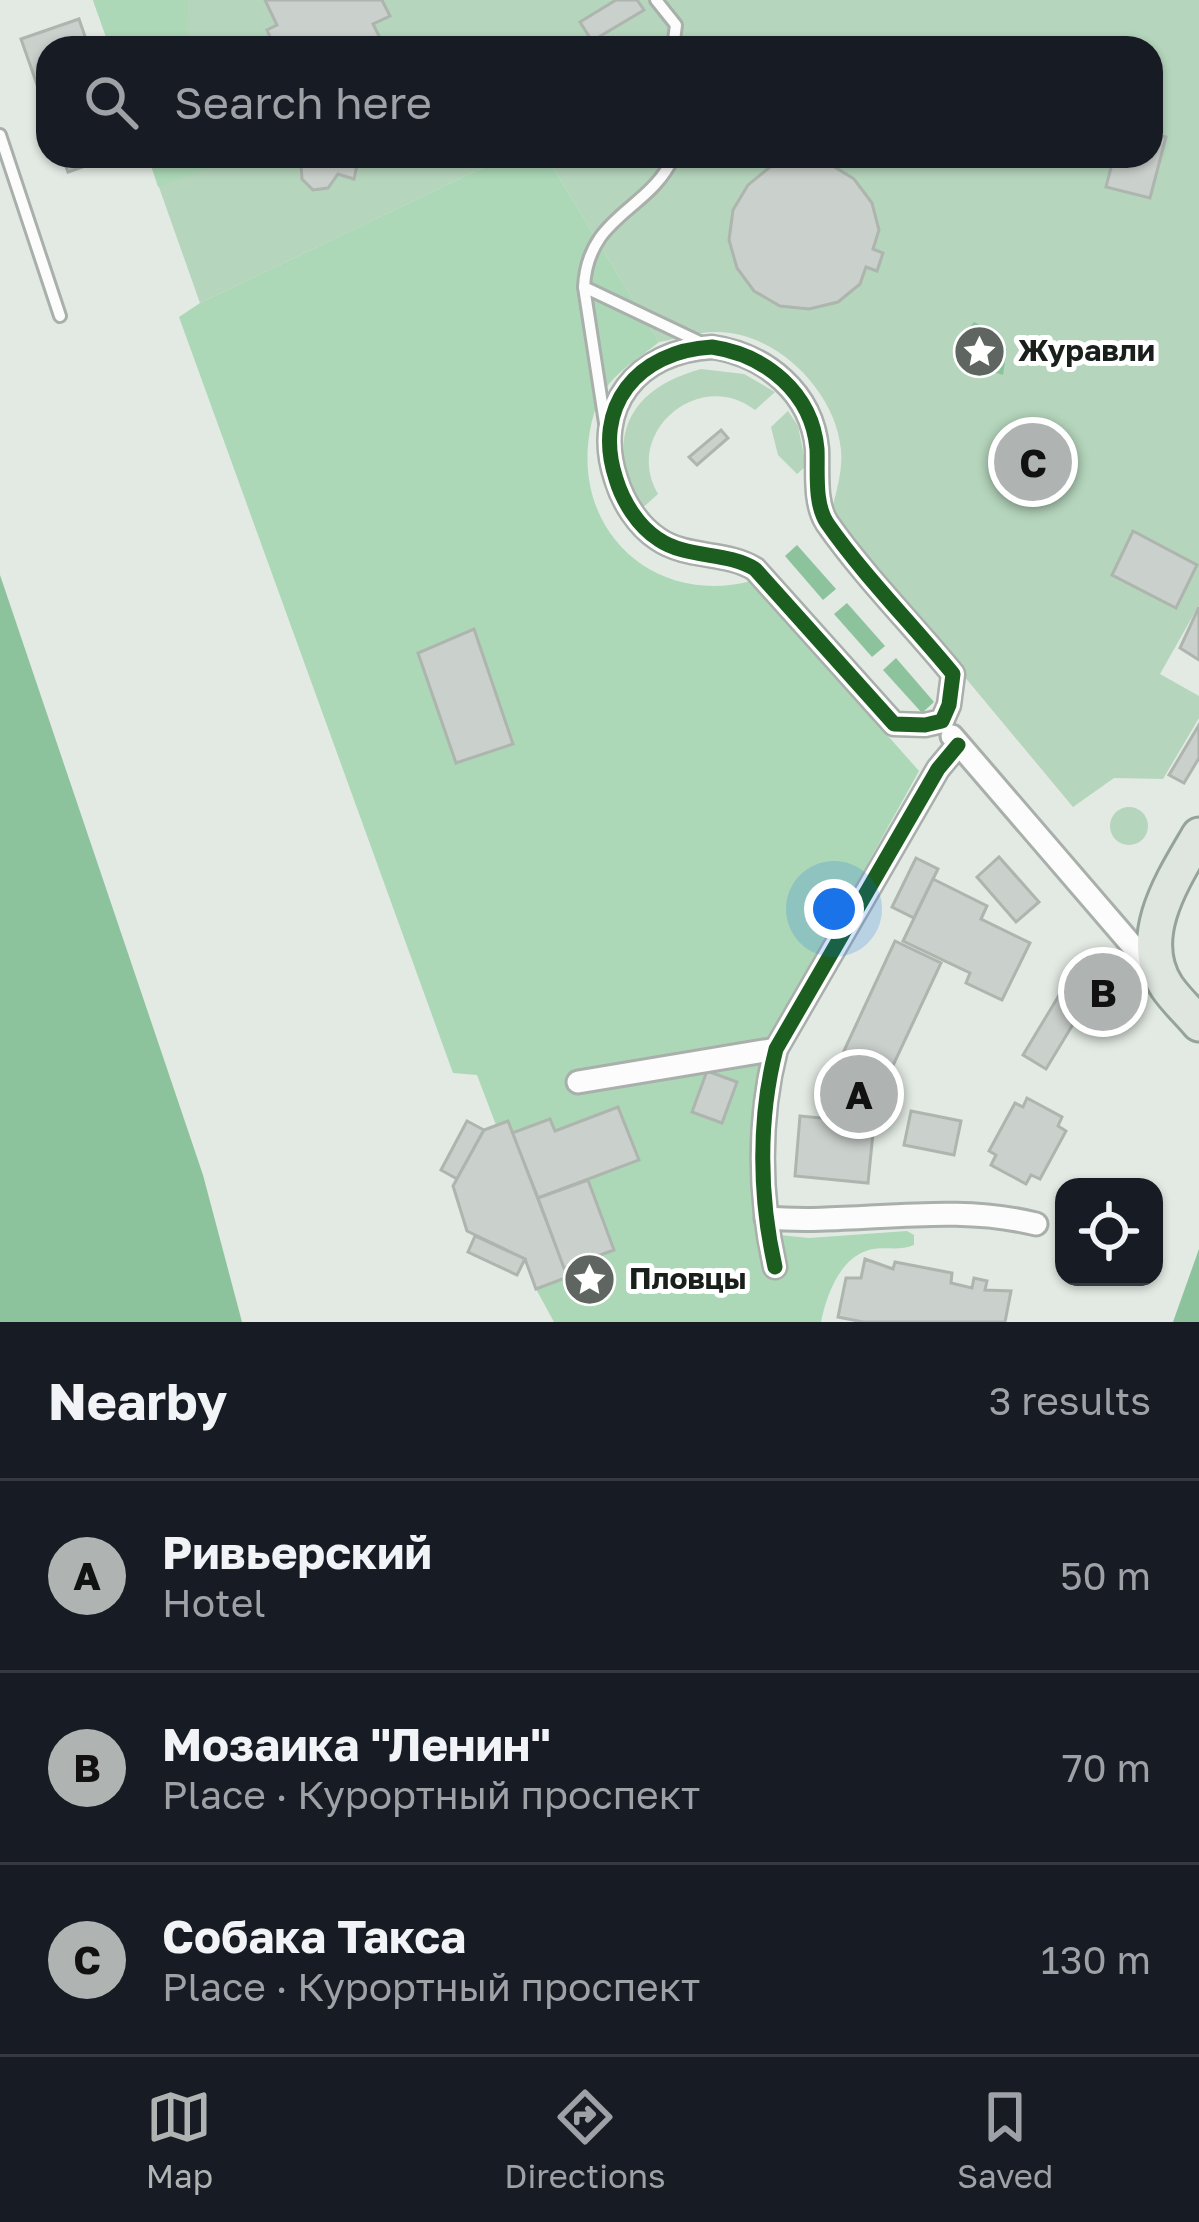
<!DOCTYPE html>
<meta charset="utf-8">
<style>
:root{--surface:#171b24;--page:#20242c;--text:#f1f3f6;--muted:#9ea1a6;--line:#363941;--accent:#afb4b3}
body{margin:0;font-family:"Golos Text",sans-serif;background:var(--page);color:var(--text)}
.controls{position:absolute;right:36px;bottom:36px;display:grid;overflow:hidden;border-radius:24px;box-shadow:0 3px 9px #0004}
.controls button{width:108px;height:108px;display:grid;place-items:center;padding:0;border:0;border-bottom:3px solid var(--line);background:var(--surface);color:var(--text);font:60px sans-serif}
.you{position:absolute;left:834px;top:909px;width:42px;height:42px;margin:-30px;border:9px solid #fff;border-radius:50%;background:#1a73e8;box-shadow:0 0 0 18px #1a73e833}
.badge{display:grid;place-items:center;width:78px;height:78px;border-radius:50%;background:var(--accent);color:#111;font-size:39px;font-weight:700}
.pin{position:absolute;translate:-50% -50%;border:6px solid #fff;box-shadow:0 3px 12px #0006}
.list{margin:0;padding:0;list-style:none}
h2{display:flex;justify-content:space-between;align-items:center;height:156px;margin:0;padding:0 48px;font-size:51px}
h2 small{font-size:39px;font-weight:400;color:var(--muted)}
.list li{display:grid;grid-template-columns:78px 1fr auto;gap:36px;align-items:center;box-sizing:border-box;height:192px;padding:0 48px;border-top:3px solid var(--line)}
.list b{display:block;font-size:45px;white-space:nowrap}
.list p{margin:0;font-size:39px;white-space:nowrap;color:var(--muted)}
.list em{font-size:39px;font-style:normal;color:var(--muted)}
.icon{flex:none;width:66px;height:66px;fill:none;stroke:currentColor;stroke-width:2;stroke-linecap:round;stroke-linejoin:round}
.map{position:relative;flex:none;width:1199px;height:1322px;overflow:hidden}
.search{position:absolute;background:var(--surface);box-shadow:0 3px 9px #0004;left:36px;right:36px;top:36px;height:132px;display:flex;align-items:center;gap:30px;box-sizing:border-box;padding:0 42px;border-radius:36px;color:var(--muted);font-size:45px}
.sheet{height:732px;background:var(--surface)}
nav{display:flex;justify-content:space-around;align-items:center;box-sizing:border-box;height:168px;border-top:3px solid var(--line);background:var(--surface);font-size:33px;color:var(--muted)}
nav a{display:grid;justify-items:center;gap:6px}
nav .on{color:var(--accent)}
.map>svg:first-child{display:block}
.green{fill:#b5d5bc}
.forest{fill:#acd8b7}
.water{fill:#8dc39c}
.building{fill:#cad0cb;stroke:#aeb5af;stroke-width:3}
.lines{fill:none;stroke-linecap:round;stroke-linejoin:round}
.service-casing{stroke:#a9afaa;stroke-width:16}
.minor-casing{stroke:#a9afaa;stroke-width:27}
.primary-casing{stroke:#95a398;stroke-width:39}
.service{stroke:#fbfcfb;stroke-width:10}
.minor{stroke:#fbfcfb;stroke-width:21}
.primary{stroke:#dfe6e0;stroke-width:33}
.cycleway-casing{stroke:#fff;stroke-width:22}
.cycleway{stroke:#1b5e20;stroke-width:15}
.labels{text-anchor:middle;stroke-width:10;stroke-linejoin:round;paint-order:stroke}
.poi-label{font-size:30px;font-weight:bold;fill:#191f1b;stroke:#fff;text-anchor:start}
</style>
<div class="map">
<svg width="1199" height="1322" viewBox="0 0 1199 1322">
<rect width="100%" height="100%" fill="#e2eae3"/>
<g class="green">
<path d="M93,0H1199V605L1160,674L1199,696V718L1163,779L1114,778L1073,807L830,515C836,495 843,470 841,450C836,391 775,330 714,332C696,332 677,339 659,342L546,156H1151V48H110Z"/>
<polygon points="148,156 507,156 200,303"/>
<path d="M701,369L744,374L775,392L755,410C699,367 622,433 658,494L638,512C630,501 628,489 626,475C613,416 647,384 701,369Z"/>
<polygon points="788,411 798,426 806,466 797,474 778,455 771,427"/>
<circle cx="1129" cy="826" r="19"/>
</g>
<g class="forest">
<polygon points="93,0 188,0 187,48 110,48"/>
<polygon points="148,156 219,156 222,163 158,187"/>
<path d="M507,156H546L659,342C643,355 622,368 609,384C595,401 590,425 588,445C580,539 660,605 751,581L919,771L767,1045L761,1076L779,1235L809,1238L907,1231L914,1235V1245C898,1252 882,1245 866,1251C839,1260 826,1297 821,1322H554L536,1289L567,1277L564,1268L613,1249L588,1180L639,1159L618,1108L555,1131L550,1120L512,1133L507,1121L496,1125L477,1075L453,1073L179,317L200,303Z"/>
</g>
<g class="water">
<path d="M974,322L980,325L979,340L984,347L1007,349L1003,375C979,368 951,347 974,322Z"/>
<polygon points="797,545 836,589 823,600 785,556"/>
<polygon points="0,575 203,1175 242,1322 0,1322"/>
<polygon points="847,603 885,646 872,657 834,614"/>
<polygon points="896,658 934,702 922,713 883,670"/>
<polygon points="1199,1249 1199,1322 1173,1322"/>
</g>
<g class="building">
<polygon points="265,0 382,0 390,16 373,24 385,48 275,48 267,30 277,25"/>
<polygon points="616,0 637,0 644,10 592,41 580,22"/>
<polygon points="79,19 89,48 48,48 48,116 21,39"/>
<polygon points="1151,133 1166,137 1150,198 1106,187 1114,156 1151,156"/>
<polygon points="62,156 113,156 68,172"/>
<polygon points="284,156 359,156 354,179 338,174 328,188 313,190 302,179 301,165 283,160"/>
<polygon points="799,160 828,163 854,179 872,203 879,230 873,249 883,253 877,271 866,267 860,284 838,302 809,309 780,306 754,291 737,268 729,240 733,210 748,185 770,167"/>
<polygon points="721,430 728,438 697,465 689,457"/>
<polygon points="1133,531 1197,565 1176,608 1112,575"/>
<polygon points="1199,607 1199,660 1180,648"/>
<polygon points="474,629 513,744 456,763 418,653"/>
<polygon points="1199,725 1199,758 1184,783 1169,775"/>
<polygon points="999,857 1039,902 1016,922 977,877"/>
<polygon points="916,858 938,869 914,918 892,907"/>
<polygon points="933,879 987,906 981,919 1030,943 1002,1000 966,983 970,973 903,941"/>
<polygon points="895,941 941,963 889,1074 843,1053"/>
<polygon points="1061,992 1084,1006 1046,1069 1023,1055"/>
<polygon points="707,1071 737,1082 722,1123 692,1112"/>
<polygon points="845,1073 873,1073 872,1116 844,1115"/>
<polygon points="1027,1098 1062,1117 1058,1126 1066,1131 1040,1179 1031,1175 1026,1184 991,1165 996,1155 989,1151 1015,1103 1023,1107"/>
<polygon points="618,1107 639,1160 538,1198 512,1133 550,1119 555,1131"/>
<polygon points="911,1111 961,1121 954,1155 904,1145"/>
<polygon points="800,1116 874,1123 868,1183 795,1176"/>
<polygon points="467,1121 484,1130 457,1179 441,1170"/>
<polygon points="508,1121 568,1277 536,1289 525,1259 467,1231 453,1186 484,1130"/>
<polygon points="588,1180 614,1250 564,1268 538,1198"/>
<polygon points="475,1236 525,1259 517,1275 468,1252"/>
<polygon points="865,1259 893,1269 895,1262 952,1273 951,1283 972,1288 974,1278 987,1281 985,1290 1011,1291 1005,1322 863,1322 838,1317 846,1278 861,1278"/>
</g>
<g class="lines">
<defs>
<g id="service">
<polyline points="656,0 676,25 673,48"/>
<polyline points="0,135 60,316"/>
<polyline points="584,287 706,345"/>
<path d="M605,423L584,287C588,214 649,212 674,156"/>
</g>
<g id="minor">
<path d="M712,347C766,355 812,393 817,449C818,472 814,503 827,523C864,576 912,624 953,674L949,705L942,721L925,725L894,724L755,569C726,551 687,559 658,539C638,526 623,502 616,479C592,407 637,351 712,347Z"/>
<polyline points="952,736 1155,972"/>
<polyline points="578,1082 776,1049"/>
<path d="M766,1218C857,1225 947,1202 1036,1224"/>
<path d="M775,1267C759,1196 758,1119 776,1049L938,769L958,745"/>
</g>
<path id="primary" d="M1199,835C1174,878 1134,937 1167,987C1176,1000 1189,1012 1199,1024"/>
</defs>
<use href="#service" class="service-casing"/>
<use href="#minor" class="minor-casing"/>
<use href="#primary" class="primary-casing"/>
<use href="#service" class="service"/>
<use href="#minor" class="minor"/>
<use href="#primary" class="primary"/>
<defs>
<g id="cycleway">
<path d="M712,347C766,355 812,393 817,449C818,472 814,503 827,523C864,576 912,624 953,674L949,705L942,721L925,725L894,724L755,569C726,551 687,559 658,539C638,526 623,502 616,479C592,407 637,351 712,347Z"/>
<path d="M775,1267C759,1196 758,1119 776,1049L938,769L958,745"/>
</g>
</defs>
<use href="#cycleway" class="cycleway-casing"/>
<use href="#cycleway" class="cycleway"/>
</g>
<defs>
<symbol id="sight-disc" viewBox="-11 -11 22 22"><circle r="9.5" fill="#5f6661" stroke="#fff"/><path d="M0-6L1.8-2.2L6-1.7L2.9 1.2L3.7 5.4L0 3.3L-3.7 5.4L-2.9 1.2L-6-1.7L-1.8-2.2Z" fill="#fff"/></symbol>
</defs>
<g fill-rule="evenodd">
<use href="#sight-disc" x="950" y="322" width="59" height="59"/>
<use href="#sight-disc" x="560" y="1250" width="59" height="59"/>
</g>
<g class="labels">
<g class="poi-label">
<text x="1018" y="361">Журавли</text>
<text x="629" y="1289">Пловцы</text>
</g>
</g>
</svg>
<div class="controls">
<button><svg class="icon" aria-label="locate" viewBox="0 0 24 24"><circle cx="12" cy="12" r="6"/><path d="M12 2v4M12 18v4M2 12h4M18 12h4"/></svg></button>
</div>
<div class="you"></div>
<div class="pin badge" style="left:859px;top:1094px">A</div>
<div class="pin badge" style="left:1103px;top:992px">B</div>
<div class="pin badge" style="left:1033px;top:462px">C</div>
<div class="search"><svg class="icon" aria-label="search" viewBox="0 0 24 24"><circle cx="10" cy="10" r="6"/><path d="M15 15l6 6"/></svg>Search here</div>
</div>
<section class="sheet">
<h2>Nearby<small>3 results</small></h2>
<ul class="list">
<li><span class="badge">A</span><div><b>Ривьерский</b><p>Hotel</p></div><em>50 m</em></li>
<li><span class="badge">B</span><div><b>Мозаика &quot;Ленин&quot;</b><p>Place · Курортный проспект</p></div><em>70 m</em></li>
<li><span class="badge">C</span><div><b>Собака Такса</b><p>Place · Курортный проспект</p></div><em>130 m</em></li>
</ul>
</section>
<nav>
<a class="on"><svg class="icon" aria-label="map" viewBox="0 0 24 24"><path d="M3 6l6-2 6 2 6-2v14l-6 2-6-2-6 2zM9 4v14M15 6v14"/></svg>Map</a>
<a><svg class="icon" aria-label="directions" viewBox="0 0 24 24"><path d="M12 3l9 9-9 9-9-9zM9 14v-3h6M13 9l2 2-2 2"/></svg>Directions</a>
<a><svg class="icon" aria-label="saved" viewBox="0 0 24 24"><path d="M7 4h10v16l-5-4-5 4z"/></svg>Saved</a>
</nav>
